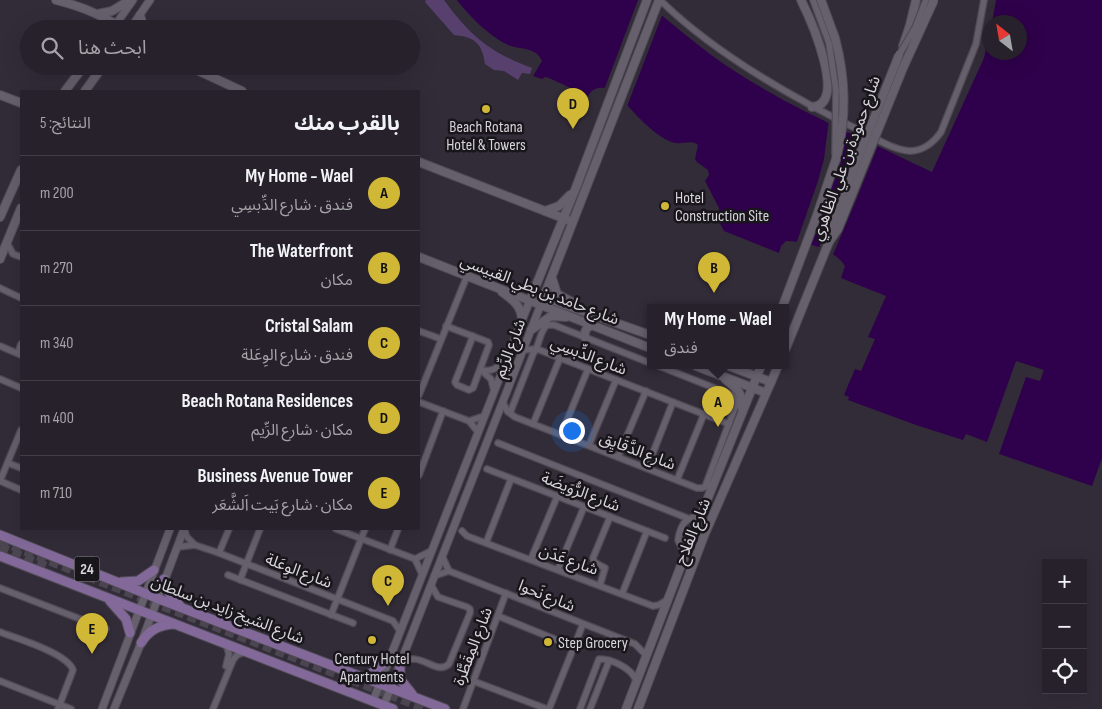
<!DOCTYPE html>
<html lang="ar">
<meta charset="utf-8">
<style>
:root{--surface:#26212a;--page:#2e2932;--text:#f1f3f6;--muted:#a4a3a8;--line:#423e47;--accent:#d1b736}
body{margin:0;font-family:"Sofia Sans Condensed","Noto Sans Arabic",sans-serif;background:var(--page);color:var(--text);direction:rtl}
.controls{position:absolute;right:15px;bottom:15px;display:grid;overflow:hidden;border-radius:0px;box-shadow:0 5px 20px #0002}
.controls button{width:45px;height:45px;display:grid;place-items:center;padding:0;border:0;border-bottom:1px solid var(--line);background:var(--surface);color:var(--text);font:25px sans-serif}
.compass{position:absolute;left:982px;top:15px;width:45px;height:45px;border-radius:50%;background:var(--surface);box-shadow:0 5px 20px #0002;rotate:329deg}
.you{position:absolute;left:571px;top:430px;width:18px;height:18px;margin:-12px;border:4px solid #fff;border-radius:50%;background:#1a73e8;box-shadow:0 0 0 8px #1a73e833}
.badge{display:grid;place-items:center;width:32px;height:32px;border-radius:50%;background:var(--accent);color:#111;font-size:16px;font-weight:700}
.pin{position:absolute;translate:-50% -41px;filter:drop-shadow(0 1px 2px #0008)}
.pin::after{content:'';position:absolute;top:26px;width:18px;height:15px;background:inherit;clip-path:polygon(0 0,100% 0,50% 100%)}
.popup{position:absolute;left:647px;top:304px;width:142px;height:65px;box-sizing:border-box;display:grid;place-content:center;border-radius:0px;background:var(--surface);filter:drop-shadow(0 1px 4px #0005);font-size:16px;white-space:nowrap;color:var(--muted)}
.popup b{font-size:19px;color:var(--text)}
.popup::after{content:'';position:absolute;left:50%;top:100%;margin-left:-10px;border:10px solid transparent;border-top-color:var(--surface)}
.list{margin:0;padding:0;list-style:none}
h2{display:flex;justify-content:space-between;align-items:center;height:65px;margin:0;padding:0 20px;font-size:21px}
h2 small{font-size:16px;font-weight:400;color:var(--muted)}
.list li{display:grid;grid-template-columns:32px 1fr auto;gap:15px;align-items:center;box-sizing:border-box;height:75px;padding:0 20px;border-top:1px solid var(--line)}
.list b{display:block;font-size:19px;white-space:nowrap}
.list p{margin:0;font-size:16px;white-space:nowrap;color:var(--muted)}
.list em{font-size:16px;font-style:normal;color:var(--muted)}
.icon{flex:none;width:28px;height:28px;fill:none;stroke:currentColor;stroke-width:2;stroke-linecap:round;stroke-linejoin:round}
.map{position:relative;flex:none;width:1102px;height:709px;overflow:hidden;direction:ltr}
.search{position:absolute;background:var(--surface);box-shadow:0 5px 20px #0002;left:20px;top:20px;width:400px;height:55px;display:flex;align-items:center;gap:12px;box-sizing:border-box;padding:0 18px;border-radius:28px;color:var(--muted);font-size:19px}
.panel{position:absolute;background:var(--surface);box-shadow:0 5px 20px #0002;left:20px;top:90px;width:400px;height:440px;border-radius:0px;direction:rtl}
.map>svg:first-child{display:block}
.green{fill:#58406e}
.water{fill:#2f004b}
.pier{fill:#322c38}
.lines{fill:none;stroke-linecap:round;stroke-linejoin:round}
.trunk-tunnel{stroke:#4b4551;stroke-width:9;stroke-dasharray:9 4.5;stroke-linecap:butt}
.minor-casing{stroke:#4f4a54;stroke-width:8}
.tertiary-casing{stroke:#4f4a54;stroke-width:9}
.secondary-casing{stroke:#4f4a54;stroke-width:10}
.primary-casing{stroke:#4f4a54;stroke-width:11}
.minor{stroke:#66606d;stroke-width:5.5}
.tertiary{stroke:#66606d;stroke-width:7}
.secondary{stroke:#66606d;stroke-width:8}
.primary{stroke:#826999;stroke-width:9}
.minor-bridge-casing{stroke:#4f4a54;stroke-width:8;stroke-linecap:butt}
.secondary-bridge-casing{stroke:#4f4a54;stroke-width:10;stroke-linecap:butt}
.minor-bridge{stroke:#66606d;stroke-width:5.5}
.secondary-bridge{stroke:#66606d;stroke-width:8}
.poi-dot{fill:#d1b736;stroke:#18161b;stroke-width:2}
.labels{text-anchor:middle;stroke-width:5;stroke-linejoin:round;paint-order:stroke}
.shield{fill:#18161b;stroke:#9e9ba2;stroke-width:1}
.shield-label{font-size:15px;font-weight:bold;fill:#d8d4dc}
.poi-label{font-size:16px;fill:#d8d4dc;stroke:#18161b}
.street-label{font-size:16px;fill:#d8d4dc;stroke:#18161b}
</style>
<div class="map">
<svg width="1102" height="709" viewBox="0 0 1102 709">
<rect width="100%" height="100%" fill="#322c38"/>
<path class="green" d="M426,0H444C470,36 491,53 532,68L530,74L522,73L518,80L504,71L494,70L485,64C482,43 475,37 454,35L425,2Z"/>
<path class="water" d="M457,0H643C674,25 703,51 736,72C798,112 867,140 932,172L984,58L989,34L990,52H1020V22H992L996,0H1102V458L1092,486L999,454L1026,377L1040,381L1044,370L1016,361L987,442L966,434L963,440L916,425L848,400L849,397L844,395L855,369L861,371L875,339L868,337L886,296L841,278L845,266C834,249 805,241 786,241L781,246L779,253L724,231L718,220L719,208L705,181L709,175L708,170L697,162L695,159L698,145C690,138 682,147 669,141C645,129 630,106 611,89C601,87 594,86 588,96L549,78L545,77L542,79L533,76L542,61C536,46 519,50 508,45C488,35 470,17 457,0Z"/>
<g class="pier">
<polygon points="638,0 647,0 663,13 626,109 610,91 604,90"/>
<polygon points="829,119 847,128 845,143 840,166 809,247 796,244 818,181 824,159"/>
<polygon points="861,135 879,143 857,198 832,257 818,250"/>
</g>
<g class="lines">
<g class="trunk-tunnel">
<polyline points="0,541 147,600 426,709"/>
<polyline points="0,547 48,567"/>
</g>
<defs>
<g id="minor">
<path d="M660,0C714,53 793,98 861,131C875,138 893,150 910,151C923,151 934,142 941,132L976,44L984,0"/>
<polyline points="813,0 829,43"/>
<polyline points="7,243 13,254 21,257"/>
<polyline points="0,288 21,298"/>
<polyline points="446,326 488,342 489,345 473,388 469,390 457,385 455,382 473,336"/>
<polyline points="419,331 441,339"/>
<polyline points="0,346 21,355"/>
<polyline points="522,350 537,349 729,424"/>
<polyline points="18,353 21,344"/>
<polyline points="659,366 732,395 737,402 705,487"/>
<path d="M480,370C493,372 496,369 505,359"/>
<polyline points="482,371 491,379 494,391"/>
<polyline points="0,379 21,388"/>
<polyline points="419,395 467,276"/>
<polyline points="419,402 469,421 478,432"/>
<polyline points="503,402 507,411 515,417 697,488 702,488 714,483"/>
<path d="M510,413L533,354C540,345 539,332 547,325H554L650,363"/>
<polyline points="469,421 484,416"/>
<polyline points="533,424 560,358"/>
<polyline points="21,430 0,481 21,490"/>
<polyline points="561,435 588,369"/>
<polyline points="498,443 687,518"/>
<polyline points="589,445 616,380"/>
<polyline points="618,457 646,391"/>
<polyline points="8,463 21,468"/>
<polyline points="647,468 673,402"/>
<polyline points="487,469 665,538"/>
<polyline points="419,475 443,411"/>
<polyline points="677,480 704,414"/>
<polyline points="184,529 187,537 195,545"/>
<polyline points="336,529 415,559 422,574"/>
<polyline points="462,531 467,536 653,606 659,605 667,600"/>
<polyline points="486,543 511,479"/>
<polyline points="177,547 195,545 219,553 388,619 393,621 400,631"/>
<polyline points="390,550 398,529"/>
<polyline points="219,553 229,529"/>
<path d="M685,555L678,540C681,523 685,518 702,515"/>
<polyline points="442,556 449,571 635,644 646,655"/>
<polyline points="415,559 431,551"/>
<polyline points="531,559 557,497"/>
<polyline points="558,569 584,507"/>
<polyline points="228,575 353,623"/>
<polyline points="434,576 449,571"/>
<polyline points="240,580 260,529"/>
<polyline points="600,585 605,568 594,562 593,558 610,517"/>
<polyline points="0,588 106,629"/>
<polyline points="622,594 647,531"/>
<polyline points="331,615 365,529"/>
<polyline points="498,616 574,647"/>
<path d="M0,632C18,639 67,653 73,670L58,709"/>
<polyline points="226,644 229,654 226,666"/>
<path d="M400,665C419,647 435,677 449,664L470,613V609L467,607L438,597L431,585"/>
<polyline points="0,681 71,709"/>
<polyline points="473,681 547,709"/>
<polyline points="213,709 233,660 237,655 245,652"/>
<polyline points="463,709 506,593"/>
<polyline points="549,709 583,624"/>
<path d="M580,709L599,659C612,659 631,668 636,680"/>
<polyline points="590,709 609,661"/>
</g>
<g id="tertiary">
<polyline points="116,24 133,0"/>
<polyline points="130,29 150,0"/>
<polyline points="373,701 530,300"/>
<polyline points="384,705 541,304"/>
<polyline points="102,709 170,529"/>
<polyline points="114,709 141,643 184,529"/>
</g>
<g id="secondary">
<path d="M56,0C80,6 103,15 123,29"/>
<path d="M801,0C810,18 849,105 812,107"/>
<polyline points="821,0 835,38"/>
<polyline points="98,14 112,11 130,0"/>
<polyline points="140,15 144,29"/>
<polyline points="903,46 910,25 916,0"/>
<polyline points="188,66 242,91"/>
<polyline points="65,91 84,66"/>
<polyline points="85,91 103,66"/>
<polyline points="0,95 21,103"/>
<polyline points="419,162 568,220"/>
<polyline points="545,211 559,206 570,195"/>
<polyline points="0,217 21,170"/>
<polyline points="419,257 650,348"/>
<polyline points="0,259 21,208"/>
<polyline points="552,278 557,294 574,303"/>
<path d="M502,292C513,300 522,306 522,321"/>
<polyline points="540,296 650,335"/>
<polyline points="530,300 575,190 647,0"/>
<polyline points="541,304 659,0"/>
<polyline points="782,308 816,218 836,159"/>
<polyline points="531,330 551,316 566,317"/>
<path d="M585,337C584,331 587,326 593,325"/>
<polyline points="786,348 829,242"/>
<polyline points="696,366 766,393"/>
<polyline points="729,366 771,382"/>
<path d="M725,379C736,388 743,392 742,408"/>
<polyline points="626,709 685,555 761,366"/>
<polyline points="638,709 704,536 778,366"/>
</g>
<g id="primary">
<polyline points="0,535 164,601 445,709"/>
<polyline points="0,556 393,709"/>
<polyline points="164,579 169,593 180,606"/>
<polyline points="121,582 138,581 154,570"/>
<polyline points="110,601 126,619 130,633"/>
<path d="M141,643C149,630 159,625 174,624"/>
<polyline points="400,665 400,679 412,694"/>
<polyline points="363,678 375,671 390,658"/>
</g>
</defs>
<use href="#minor" class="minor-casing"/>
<use href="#tertiary" class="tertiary-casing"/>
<use href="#secondary" class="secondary-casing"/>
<use href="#primary" class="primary-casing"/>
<use href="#minor" class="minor"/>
<use href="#tertiary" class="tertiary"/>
<use href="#secondary" class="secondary"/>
<use href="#primary" class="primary"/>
<defs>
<g id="minor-bridge">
<polyline points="829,43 836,90 835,155"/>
<polyline points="899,55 915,28 926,0"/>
</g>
<g id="secondary-bridge">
<path d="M835,38C846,79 847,118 836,159"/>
<polyline points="829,242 838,229 903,68 934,0"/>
<polyline points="829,242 832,224 899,55"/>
</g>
</defs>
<use href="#minor-bridge" class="minor-bridge-casing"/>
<use href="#secondary-bridge" class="secondary-bridge-casing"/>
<use href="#minor-bridge" class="minor-bridge"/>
<use href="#secondary-bridge" class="secondary-bridge"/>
</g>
<g class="poi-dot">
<circle cx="486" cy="109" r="5"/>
<circle cx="665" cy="206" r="5"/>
<circle cx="372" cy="640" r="5"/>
<circle cx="548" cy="642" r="5"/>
</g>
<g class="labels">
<rect class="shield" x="74.5" y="556.5" width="25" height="25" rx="4"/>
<g class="shield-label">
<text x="87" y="574">24</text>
</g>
<g class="poi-label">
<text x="486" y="132">Beach Rotana<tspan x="486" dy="18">Hotel &amp; Towers</tspan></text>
<text x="675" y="203" text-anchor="start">Hotel<tspan x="675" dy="18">Construction Site</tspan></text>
<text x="558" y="648" text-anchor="start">Step Grocery</text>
<text x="372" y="664">Century Hotel<tspan x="372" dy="18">Apartments</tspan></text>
</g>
<g class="street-label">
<text transform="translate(845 158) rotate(-70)" y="6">شارع حمودة بن علي الظاهري</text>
<text transform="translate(540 289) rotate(21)" y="6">شارع حامد بن بطي القبيسي</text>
<text transform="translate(509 348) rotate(-69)" y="6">شارع الرِّيم</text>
<text transform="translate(589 355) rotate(21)" y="6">شارع الدِّبسِي</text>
<text transform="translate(638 450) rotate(21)" y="6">شارع الدَّقَايِق</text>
<text transform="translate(581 491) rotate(21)" y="6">شارع الرُّوَيضَة</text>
<text transform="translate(692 531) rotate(-68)" y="6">شارع الفلاح</text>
<text transform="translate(569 559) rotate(20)" y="6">شارع عَدَن</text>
<text transform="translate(299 570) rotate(21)" y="6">شارع الوِعَلة</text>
<text transform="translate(547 595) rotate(22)" y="6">شارع نَحوا</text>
<text transform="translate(228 609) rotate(21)" y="6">شارع الشيخ زايد بن سلطان</text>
<text transform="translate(472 646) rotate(-69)" y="6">شارع المِقَطَّرة</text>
</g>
</g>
</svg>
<div class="controls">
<button>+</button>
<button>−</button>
<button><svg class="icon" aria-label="locate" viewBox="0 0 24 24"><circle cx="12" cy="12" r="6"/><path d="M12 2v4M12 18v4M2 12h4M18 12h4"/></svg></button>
</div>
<svg class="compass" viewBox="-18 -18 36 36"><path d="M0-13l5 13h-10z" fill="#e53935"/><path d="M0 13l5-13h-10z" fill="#a4a3a8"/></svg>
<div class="you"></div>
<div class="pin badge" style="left:718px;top:427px">A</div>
<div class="popup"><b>My Home - Wael</b>فندق</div>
<div class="pin badge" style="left:714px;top:293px">B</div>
<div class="pin badge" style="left:388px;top:606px">C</div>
<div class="pin badge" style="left:573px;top:129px">D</div>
<div class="pin badge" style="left:92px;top:654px">E</div>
<div class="search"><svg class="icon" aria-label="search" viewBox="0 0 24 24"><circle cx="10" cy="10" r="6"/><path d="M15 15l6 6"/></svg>ابحث هنا</div>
<section class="panel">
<h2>بالقرب منك<small>النتائج: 5</small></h2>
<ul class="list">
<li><span class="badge">A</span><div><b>My Home - Wael</b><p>فندق · شارع الدِّبسِي</p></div><em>200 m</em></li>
<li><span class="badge">B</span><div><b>The Waterfront</b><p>مكان</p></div><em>270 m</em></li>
<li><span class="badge">C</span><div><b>Cristal Salam</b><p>فندق · شارع الوِعَلة</p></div><em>340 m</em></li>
<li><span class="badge">D</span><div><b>Beach Rotana Residences</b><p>مكان · شارع الرِّيم</p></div><em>400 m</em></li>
<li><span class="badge">E</span><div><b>Business Avenue Tower</b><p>مكان · شارع بَيت اَلشَّعَر</p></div><em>710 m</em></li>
</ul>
</section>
</div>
